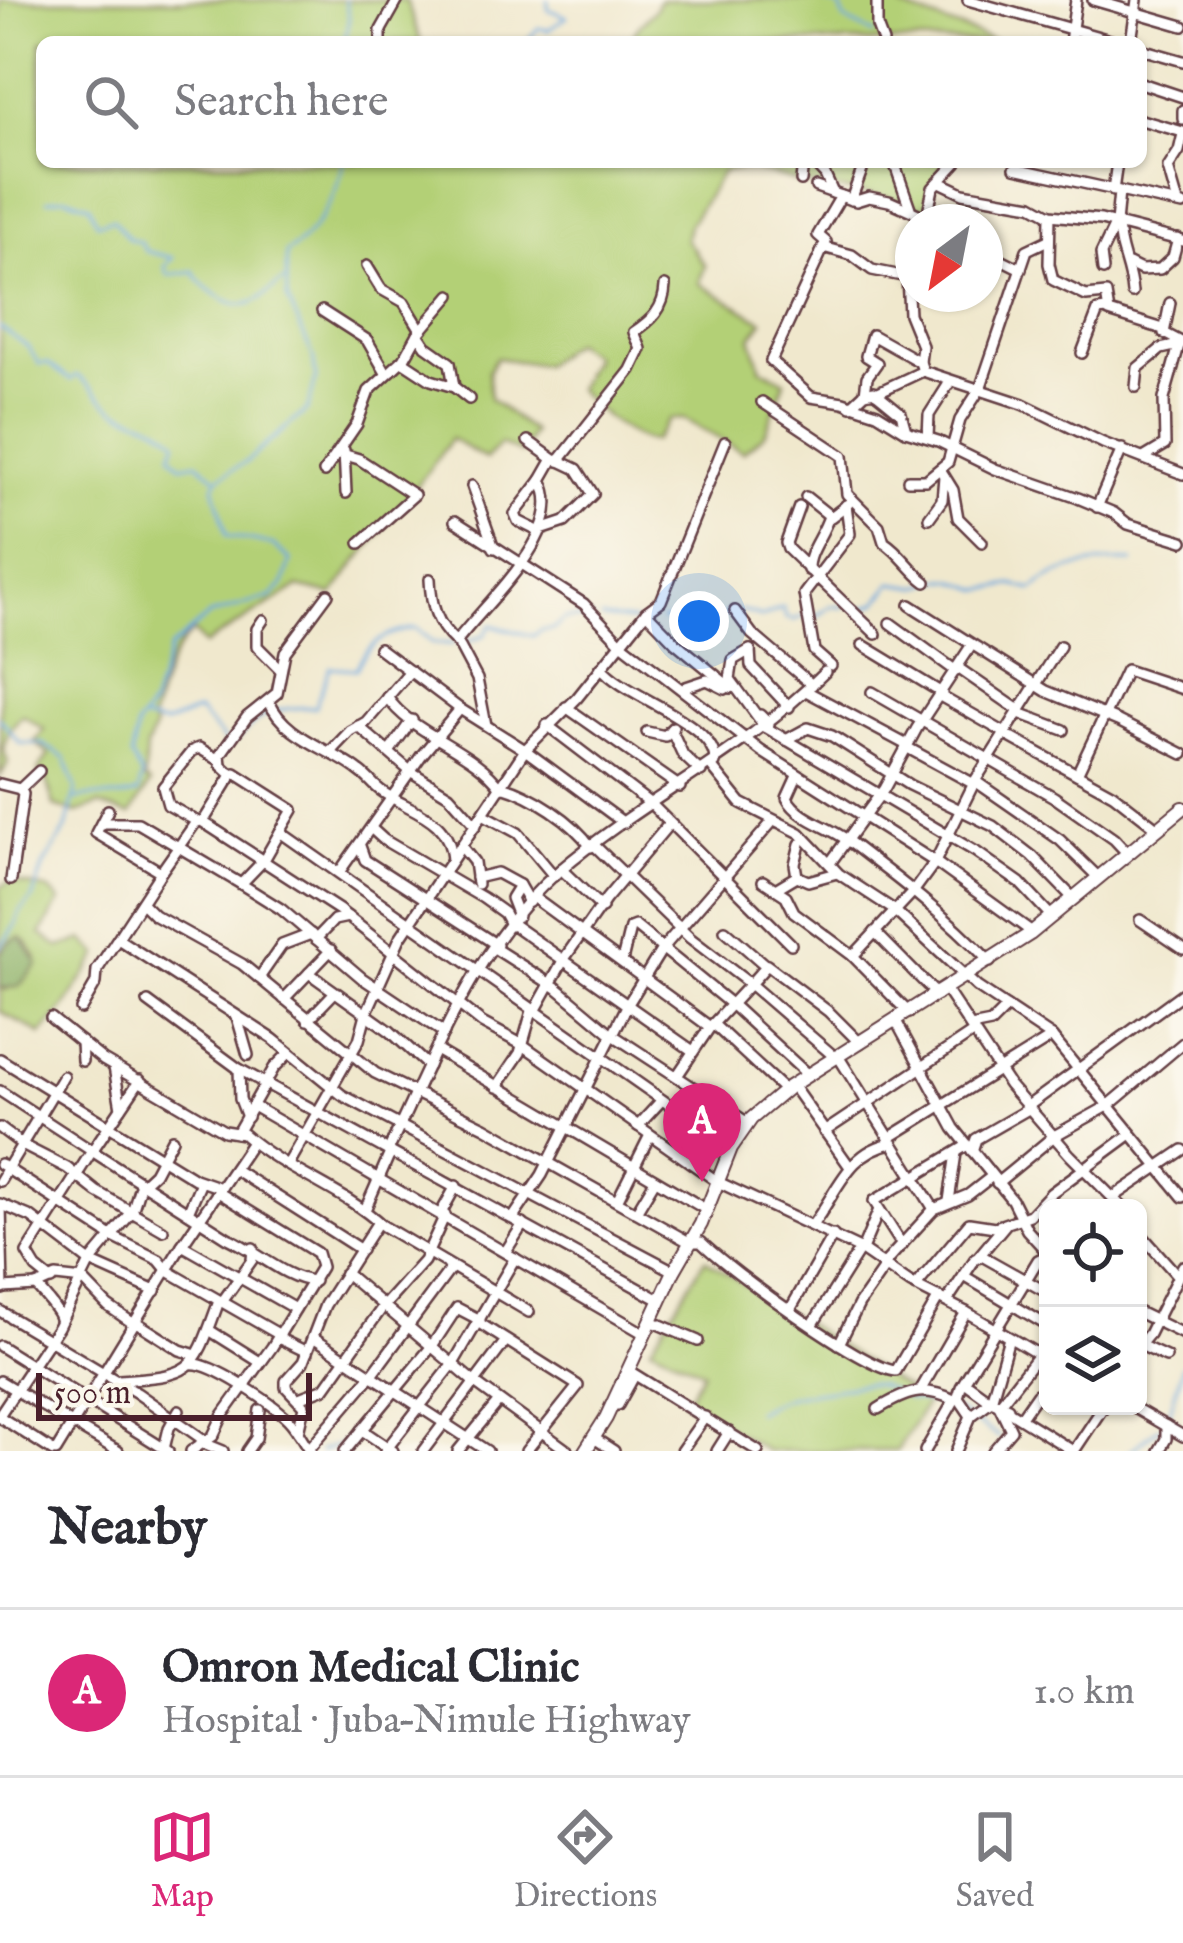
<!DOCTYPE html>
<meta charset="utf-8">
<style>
:root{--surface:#fff;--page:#f2f2f3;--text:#2b2b33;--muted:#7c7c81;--line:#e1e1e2;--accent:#db2777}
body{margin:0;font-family:"IM FELL English",serif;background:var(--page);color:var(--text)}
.controls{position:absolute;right:36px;bottom:36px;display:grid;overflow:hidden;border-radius:18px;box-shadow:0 3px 9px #0004}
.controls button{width:108px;height:108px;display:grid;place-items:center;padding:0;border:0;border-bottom:3px solid var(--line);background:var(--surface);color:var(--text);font:60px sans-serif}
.compass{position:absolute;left:895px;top:204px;width:108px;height:108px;border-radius:50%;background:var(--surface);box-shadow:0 3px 9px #0004;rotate:212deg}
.scale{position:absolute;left:36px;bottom:30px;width:276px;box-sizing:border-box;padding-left:12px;border:6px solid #4a1f2b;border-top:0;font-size:33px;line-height:42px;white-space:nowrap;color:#4a1f2b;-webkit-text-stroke:9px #fbf7ec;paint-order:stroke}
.you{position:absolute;left:699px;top:621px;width:42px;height:42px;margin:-30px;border:9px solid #fff;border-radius:50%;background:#1a73e8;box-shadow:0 0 0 18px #1a73e833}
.badge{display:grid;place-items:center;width:78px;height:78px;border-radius:50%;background:var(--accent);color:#fff;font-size:39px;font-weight:700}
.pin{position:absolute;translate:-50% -99px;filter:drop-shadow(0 3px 6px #0008)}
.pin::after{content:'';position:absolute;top:63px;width:42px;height:36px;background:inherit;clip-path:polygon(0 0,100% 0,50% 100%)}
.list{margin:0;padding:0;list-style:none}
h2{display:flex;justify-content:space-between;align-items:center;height:156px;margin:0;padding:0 48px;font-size:51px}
h2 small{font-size:39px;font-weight:400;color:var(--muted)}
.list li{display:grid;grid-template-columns:78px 1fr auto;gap:36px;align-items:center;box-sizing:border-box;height:168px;padding:0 48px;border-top:3px solid var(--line)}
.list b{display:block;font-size:45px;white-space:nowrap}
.list p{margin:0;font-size:39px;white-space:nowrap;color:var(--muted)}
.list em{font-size:39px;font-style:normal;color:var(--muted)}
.icon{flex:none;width:66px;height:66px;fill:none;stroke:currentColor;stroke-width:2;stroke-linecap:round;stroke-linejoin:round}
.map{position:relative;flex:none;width:1183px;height:1451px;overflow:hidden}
.search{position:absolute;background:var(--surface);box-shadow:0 3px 9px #0004;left:36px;right:36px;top:36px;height:132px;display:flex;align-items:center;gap:30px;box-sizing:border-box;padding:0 42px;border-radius:18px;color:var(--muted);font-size:45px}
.sheet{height:324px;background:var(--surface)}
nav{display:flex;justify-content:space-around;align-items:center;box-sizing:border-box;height:168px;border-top:3px solid var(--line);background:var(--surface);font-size:33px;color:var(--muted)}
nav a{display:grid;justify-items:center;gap:6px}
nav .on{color:var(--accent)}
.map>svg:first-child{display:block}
.green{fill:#b3d076;stroke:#7e7850;stroke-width:3}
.forest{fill:#8eb267;stroke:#6c6849;stroke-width:3}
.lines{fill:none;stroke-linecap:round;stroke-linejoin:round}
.stream{stroke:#6da9de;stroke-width:3}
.minor-casing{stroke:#633d43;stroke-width:14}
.major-casing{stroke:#633d43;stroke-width:16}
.minor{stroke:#fff;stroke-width:9}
.major{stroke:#fff;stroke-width:12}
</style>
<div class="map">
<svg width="1183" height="1451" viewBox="0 0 1183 1451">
<rect width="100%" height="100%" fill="#fbf7ec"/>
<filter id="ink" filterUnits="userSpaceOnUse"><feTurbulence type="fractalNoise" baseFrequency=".00833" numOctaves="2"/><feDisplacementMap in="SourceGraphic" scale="24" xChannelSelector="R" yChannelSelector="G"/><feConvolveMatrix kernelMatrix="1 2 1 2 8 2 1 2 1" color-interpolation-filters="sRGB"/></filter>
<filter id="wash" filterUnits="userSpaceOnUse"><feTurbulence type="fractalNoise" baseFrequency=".004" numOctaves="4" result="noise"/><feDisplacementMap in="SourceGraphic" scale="48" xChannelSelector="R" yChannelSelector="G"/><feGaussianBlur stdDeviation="2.7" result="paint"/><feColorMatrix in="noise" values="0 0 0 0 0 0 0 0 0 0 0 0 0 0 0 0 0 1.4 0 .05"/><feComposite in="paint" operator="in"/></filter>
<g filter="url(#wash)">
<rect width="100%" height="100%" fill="#f0e8cd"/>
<g class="green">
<path d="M0,0H406L421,42H42V162H945L926,211C886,193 848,192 806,184C773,177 760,166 723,171L689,225L686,239L705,266L699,283L763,321L751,337L761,368L785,381L765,434L743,452L684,419H670L654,441C628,439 594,408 577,389L593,356L573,342L543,365L496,358L488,371L490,399L533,432L521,453L500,444L486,459L451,439C414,494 370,541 333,595L298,587L204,645L193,631C166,654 161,689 151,721L155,727L146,748L144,779L150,784L130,815L99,805L77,813L54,806L46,776L38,771L49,754L35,742L44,729L22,715L9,731L3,748L8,763L0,776Z"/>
<path d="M659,0H905L903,8L998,42H632C634,21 654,19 659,0Z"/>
<polygon points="11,881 50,890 60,901 41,934 59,947 83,940 99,954 63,1010 41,1034 0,1011 0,988 6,990 37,958 26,941 10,941 0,953 0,887"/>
<polygon points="705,1259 927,1402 897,1451 767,1451 685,1401 703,1371 651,1346"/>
</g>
<polygon class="forest" points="21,937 38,964 18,987 0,988 0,953 10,941"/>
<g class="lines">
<g class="stream">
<polyline points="821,0 840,7 845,20 874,34"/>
<polyline points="344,42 349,18 345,0"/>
<polyline points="526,42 538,28 548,30 567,17 548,9 548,0"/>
<path d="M47,200L66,197L89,205L97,223L113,219L129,239L140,242L146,251L173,258L165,266L168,275L194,271C199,286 232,310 251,303C265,298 272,287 284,281"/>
<path d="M0,327L28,347L39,364L47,363L71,380L76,375C92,385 104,405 121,412C142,421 158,422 177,441L171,454L181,465L197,462L216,477"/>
<polyline points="740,610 762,617 783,608 786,618 794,620 809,613 818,616 831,606 843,607"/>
<path d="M858,610L877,603L892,583L920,587L936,580H953L982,590L1012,585L1033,590C1058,567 1099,560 1133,562"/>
<polyline points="602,618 634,621"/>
<polyline points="662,620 704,627 731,611"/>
<polyline points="462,643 484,636 491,625 533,636 541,630 554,629 564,619 593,618"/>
<polyline points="0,718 20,743 43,744 65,758 76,789 66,829 44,865 32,899 19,913 16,924 0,947"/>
<polyline points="142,720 165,724 198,711 225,741"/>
<path d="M234,742C267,709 270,709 315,707L330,667L356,669C369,641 388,633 415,628L433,643L453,644"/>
<path d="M74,800C100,791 115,803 138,793L142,777L131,757L137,726L151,707L170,648L210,615L271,597L284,584L291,560L273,545L227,536L214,486L218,478L246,462L307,410L311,398L316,378L313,356L287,298L286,253C316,235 337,196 344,162"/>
<polyline points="905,1398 948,1405 999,1437"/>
<path d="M756,1412C782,1395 801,1394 831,1390C856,1386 874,1376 897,1394"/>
<polyline points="1167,1421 1183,1366"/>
<polyline points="320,1451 349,1442"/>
<polyline points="1130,1451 1160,1427"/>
</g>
</g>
</g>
<g filter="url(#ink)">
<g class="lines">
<defs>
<g id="minor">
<polyline points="877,0 877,26 883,42"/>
<polyline points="968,0 1117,42"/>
<polyline points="1093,0 1183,26"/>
<polyline points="381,42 381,30 398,0"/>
<polyline points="1070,42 1076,0"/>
<polyline points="1131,42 1137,0"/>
<polyline points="1141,49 1183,61"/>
<polyline points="1141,83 1183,97"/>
<polyline points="1183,110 1183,119"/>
<polyline points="1141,120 1183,132"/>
<polyline points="813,162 825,175 833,193"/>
<polyline points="865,162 851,200 841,196 818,235 826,242 771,361 811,397 843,402 877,413 906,431"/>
<polyline points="894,162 910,208"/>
<polyline points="1015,168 1183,205"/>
<polyline points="801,181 803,162"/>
<polyline points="940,182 963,193 1032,205 1050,215 1101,220 1183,241"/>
<polyline points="816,187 856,201 869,197 889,201 925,217"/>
<polyline points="1113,191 1117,162"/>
<polyline points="1178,203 1168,168 1179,151 1183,134"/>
<polyline points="1050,215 1049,264 1053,280 1086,296 1106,294 1109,312 1163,329"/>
<polyline points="926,222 933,188 957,162"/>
<path d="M1118,223C1118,250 1130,266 1132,293"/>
<polyline points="823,247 852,255 872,270 907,277"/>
<polyline points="985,251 1021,269"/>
<polyline points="913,262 907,277 909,314 922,346 920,362 923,371 1023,404 1103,443 1183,474"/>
<polyline points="1129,264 1141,270 1160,269 1173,257 1178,239"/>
<polyline points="367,266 381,289 404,302 421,330"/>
<polyline points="1103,270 1101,254 1116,223 1119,192"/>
<polyline points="1170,303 1164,333 1183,343"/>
<polyline points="322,311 367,340 386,373"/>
<polyline points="418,334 426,346 450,363 454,387 469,399"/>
<polyline points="1082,353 1098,311 1107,310"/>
<polyline points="402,361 431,380 454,387"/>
<polyline points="1136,387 1138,368 1161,349 1179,345"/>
<polyline points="865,393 867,377 877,363 866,356 872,335 920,362"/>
<polyline points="876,393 923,371"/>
<path d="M762,402L843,456L847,494L879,526L884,542C901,553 910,570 926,582"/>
<polyline points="851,406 865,393 874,391 901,413 906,431 938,441 995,469 1078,498 1114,513 1128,524 1183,541"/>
<polyline points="928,437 929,415 950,382"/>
<polyline points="344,450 346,493"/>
<polyline points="339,453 359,459 414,495 360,543"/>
<polyline points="1145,457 1165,445 1164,399 1180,342"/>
<path d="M559,461L631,370L641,349L634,332C651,321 664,309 665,286"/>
<polyline points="940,469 953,490 958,518 982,542"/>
<polyline points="324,472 357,424 369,391 404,359 418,334 451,295"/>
<polyline points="541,480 515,514 518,521 538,531 565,522 593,494 577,469 558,460"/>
<polyline points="908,480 926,480 948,462 960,420 980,389 1027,250 1048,240"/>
<polyline points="472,486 494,548"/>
<polyline points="806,497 831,517 848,504"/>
<polyline points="799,507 786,543 788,549 876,634"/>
<polyline points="1097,507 1122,449"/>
<polyline points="929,518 942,500 944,476"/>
<polyline points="455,521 584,604 620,642 761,751 935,862 1032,932"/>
<path d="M808,570C807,552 823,536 829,516"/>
<path d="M430,579C431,605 436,624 456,642C484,604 570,531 541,480L553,459L528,441"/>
<polyline points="328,594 285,652 277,693 247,717 220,755 221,765 232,775 203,822 339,910 482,1023 523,1045 718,1182 860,1249 911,1284 966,1312 1048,1360"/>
<polyline points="910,605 1046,691 1118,721 1183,754"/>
<polyline points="735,611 752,634 812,685"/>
<polyline points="646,612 676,643 731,688"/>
<polyline points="263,620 257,629 257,646 280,669"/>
<polyline points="890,623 956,671"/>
<polyline points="863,645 942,693"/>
<polyline points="460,647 477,679 486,725"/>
<polyline points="750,650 733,660 730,679 765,727 760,715 769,724"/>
<polyline points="750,650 751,666 789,707"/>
<polyline points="831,666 814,651 804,594 850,534 846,505"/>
<path d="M601,667C625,698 718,722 715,763"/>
<polyline points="958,668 1020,711"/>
<polyline points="686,687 707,680 725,689"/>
<polyline points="806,691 907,745"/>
<polyline points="872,692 1054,797 1114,839 1128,854"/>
<polyline points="940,696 1007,734"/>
<path d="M387,697C411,734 475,750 501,788"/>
<path d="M269,701C284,738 330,748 359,771C367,776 373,785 380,790C409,812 449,815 452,859"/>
<polyline points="566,707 680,787"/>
<polyline points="460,709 525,750 624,823"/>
<polyline points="1019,713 1064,730"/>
<polyline points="547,725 652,805 791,944"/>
<polyline points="358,726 410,771 449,795 476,825"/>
<polyline points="765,727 976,852 1020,883 1052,917"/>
<polyline points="671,729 683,755 701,772"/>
<polyline points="647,732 665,736 673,727"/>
<polyline points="1006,735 1113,794 1158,829"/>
<polyline points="786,740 808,728 832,736 909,785 993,826 1032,856 1074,899"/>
<polyline points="906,747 974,784"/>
<polyline points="330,752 350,731 366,722 410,671"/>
<polyline points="389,752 412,720"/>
<polyline points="711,766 741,803 800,833 839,874 894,910 977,987 1052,1037 1183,1197"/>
<polyline points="235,773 293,810 280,832"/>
<polyline points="1077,774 1126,670 1183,689"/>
<path d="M797,776L787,798C798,819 828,826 847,840C897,878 947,916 990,962"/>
<polyline points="975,781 1060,840 1099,878"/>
<polyline points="0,784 20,789 39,771"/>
<path d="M502,786C533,795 573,821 591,847"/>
<polyline points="108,810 96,833 161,872 196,822"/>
<polyline points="483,814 518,833 554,876"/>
<polyline points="198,822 168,805 163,787 192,751 199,748 219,760"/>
<polyline points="102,823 138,823 241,884"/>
<polyline points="372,829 384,840 483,898 504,913 511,926"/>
<polyline points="594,845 690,938 750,984 767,965 829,1012 860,1043"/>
<polyline points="360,846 365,860 497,945"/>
<polyline points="461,846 474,862 477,884"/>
<polyline points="830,863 884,789 917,728 971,646"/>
<polyline points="561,869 602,908"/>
<polyline points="340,871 421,756 460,709 379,648"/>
<polyline points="797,876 795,864 800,844"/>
<polyline points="476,878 497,873 519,885 529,902"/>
<polyline points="11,880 23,794 20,789"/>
<polyline points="763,881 786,896 794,912 853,956 913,892 935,862 975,781 1060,646"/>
<polyline points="777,888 797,876 808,881 837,873"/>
<polyline points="534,898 710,1027"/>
<path d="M142,903L154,915L242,964L375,1073L485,1127L689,1242H701C728,1269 864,1369 896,1371L939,1297"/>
<polyline points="518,916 511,898 519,885"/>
<polyline points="1140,920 1183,949"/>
<polyline points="512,924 693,1051"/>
<polyline points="725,930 765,965"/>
<polyline points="875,932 937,995"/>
<polyline points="118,939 273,1039 342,1095 674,1271"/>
<polyline points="316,939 334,920 348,917"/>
<polyline points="494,948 557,988 613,1035 748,1123"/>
<polyline points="853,956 909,1013"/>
<polyline points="622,961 630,928 635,926 732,1005 808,1075"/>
<polyline points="309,973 390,1031 428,1066"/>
<polyline points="259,978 282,945 311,934"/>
<polyline points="946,990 1009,1085 1070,1155 1123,1208"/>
<polyline points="284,999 331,950"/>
<polyline points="148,1002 239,1069 660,1300"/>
<polyline points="81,1009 96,983 97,970 161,872"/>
<polyline points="534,1013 564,959 606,899 669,824"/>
<polyline points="237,1017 248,1055"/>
<path d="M51,1018L103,1060L224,1131L243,1134C285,1171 343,1189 383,1226L529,1312"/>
<polyline points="308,1020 335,992"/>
<polyline points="896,1021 954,1128 1012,1200 1027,1230 1048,1253"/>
<polyline points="713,1024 784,1090"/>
<polyline points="971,1027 991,1023 1007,1007"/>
<polyline points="444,1033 362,978 281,909 241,884 264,860 280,832 731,1148"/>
<polyline points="81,1042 82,1061"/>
<polyline points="436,1050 707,1210"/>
<polyline points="838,1056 934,1209"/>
<polyline points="0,1059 195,1179 221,1188"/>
<polyline points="114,1067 121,1108"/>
<polyline points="239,1069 240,1099 247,1117"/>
<polyline points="677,1076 710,1027 750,984 836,1058"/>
<path d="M140,1080L92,1151L228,1238C255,1250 287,1280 314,1281"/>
<polyline points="792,1085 850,1167"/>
<polyline points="497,1087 520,1053 532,1011"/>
<polyline points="0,1091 92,1151 27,1253 36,1268 51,1280"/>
<polyline points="253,1106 645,1334"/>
<polyline points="1028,1106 1183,993"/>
<polyline points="638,1126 661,1101"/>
<polyline points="0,1128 24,1146 67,1168 97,1192 163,1230"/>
<polyline points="824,1132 974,1032"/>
<polyline points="237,1133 274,1068 288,1054"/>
<polyline points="889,1138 1052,1037"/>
<path d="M388,1151C435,1054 476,942 560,870C645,798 746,751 825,672"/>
<polyline points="972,1151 976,1139 1030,1108"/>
<polyline points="0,1164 113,1237 159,1260 168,1271 280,1335"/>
<polyline points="288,1164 359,1040 366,1014 400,938 525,750 577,698 646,612 661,601 725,442"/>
<polyline points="234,1169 361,1250"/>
<polyline points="0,1181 63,1076"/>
<polyline points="997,1183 1054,1136 1108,1106 1183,1043"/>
<polyline points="1115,1196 1183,1150"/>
<polyline points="617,1201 650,1135"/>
<polyline points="949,1201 956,1153"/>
<polyline points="0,1204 31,1217 90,1262 155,1291"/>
<polyline points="1,1205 3,1289"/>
<polyline points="365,1210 390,1153"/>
<polyline points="188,1212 201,1182"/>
<polyline points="636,1212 654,1182"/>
<polyline points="441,1213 456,1186"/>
<polyline points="513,1218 542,1175 628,1004 662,949 773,821"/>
<path d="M813,1224C837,1193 848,1151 892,1143"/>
<polyline points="1138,1231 1176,1274"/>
<polyline points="182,1245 295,1309"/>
<polyline points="902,1245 874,1201 966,1146"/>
<polyline points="862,1250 878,1212"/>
<polyline points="506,1251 523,1224"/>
<polyline points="979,1256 1005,1225"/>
<polyline points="884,1264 934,1209 968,1195 991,1177"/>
<polyline points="345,1273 475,1383 568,1451"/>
<polyline points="964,1276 1048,1326"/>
<path d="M36,1286C42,1293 59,1311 60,1319"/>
<polyline points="916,1286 969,1223 995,1227 1030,1215 1051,1193 1131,1134"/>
<polyline points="4,1288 36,1286 56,1277 83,1280 108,1306 134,1324"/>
<polyline points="947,1301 975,1259 982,1256 1048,1293"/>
<polyline points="222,1302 252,1260 253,1248"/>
<polyline points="791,1308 833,1235"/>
<polyline points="0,1311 137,1393 204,1440"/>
<polyline points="1138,1312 1183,1334"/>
<polyline points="651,1321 698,1341"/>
<polyline points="136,1322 180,1350 196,1355"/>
<polyline points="479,1323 577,1385"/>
<polyline points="813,1324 860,1249"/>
<polyline points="209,1330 260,1362"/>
<polyline points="313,1337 487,1451"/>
<polyline points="278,1338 307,1352"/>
<polyline points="839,1344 859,1304 886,1265"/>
<polyline points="1138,1344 1166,1357"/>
<polyline points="0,1346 168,1451"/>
<polyline points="1138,1347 1149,1334 1183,1266"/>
<path d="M190,1364C210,1361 272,1403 288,1419C297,1428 303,1441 310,1451"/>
<polyline points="629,1371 758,1451"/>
<path d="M119,1380C195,1375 193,1373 219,1301"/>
<polyline points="0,1381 118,1451"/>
<polyline points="969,1385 991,1401 1009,1338"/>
<polyline points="920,1391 966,1312"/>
<polyline points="299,1398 325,1388 382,1308 424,1261 445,1215"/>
<polyline points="618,1405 634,1376"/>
<polyline points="999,1405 1038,1355"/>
<polyline points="1131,1406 1183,1436"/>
<polyline points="1004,1408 1073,1451"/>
<path d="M878,1409C906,1392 923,1385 954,1400"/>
<polyline points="0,1414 58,1327 90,1262 132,1212 140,1186 154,1173 172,1139"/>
<polyline points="971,1416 958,1397 961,1387 1038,1260 1048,1255"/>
<polyline points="0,1417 53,1451"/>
<polyline points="1021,1417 1037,1394 1048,1396"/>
<polyline points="362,1430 393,1451"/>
<polyline points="298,1432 304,1406 286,1387 286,1381 303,1362 325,1305 378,1222"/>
<polyline points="597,1440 614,1451"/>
<polyline points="201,1442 223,1451"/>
<polyline points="164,1449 169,1428 179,1410"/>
<polyline points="309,1449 371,1376 451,1268"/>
<polyline points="56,1451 182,1245 252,1142"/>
<polyline points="191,1451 213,1436 223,1415 272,1347 321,1267 317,1253 218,1192"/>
<polyline points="247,1451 256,1438 260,1410"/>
<polyline points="345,1451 432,1346 457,1308 480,1320"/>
<polyline points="385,1451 453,1364 515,1258"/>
<polyline points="423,1451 505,1342"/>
<polyline points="458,1451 499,1401"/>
<polyline points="526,1451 578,1386"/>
<polyline points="681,1451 705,1417"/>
<polyline points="717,1451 729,1432"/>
<polyline points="925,1451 955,1399"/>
<polyline points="956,1451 971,1416 991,1401 1008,1408 999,1405"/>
<polyline points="993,1451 1011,1430 999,1405"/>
<polyline points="1074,1451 1104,1406"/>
<polyline points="1159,1451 1166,1439 1166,1426"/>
</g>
<polyline id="major" points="585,1451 606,1418 674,1271 701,1224 731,1148 751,1119 789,1087 1030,934 1183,808"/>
</defs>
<use href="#minor" class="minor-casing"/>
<use href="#major" class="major-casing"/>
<use href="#minor" class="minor"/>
<use href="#major" class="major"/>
</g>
</g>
</svg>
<div class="controls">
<button><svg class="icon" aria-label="locate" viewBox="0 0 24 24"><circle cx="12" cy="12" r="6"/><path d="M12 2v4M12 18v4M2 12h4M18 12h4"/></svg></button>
<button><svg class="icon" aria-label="layers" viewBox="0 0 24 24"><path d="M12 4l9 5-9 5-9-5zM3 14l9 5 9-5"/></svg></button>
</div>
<svg class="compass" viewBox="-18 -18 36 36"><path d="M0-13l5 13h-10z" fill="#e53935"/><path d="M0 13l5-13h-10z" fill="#7c7c81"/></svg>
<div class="scale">500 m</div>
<div class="you"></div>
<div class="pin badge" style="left:702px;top:1182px">A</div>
<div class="search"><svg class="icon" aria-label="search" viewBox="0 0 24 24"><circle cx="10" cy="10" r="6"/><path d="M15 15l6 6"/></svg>Search here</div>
</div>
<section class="sheet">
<h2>Nearby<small></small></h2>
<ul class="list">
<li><span class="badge">A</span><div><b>Omron Medical Clinic</b><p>Hospital · Juba–Nimule Highway</p></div><em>1.0 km</em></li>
</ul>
</section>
<nav>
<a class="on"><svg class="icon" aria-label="map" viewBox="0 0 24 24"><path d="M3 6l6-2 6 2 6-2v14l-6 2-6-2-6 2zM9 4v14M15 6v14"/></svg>Map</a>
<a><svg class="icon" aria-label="directions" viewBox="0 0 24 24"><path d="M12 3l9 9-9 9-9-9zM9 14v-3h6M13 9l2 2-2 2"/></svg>Directions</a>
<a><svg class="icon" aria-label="saved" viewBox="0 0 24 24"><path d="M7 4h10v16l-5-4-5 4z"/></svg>Saved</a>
</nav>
